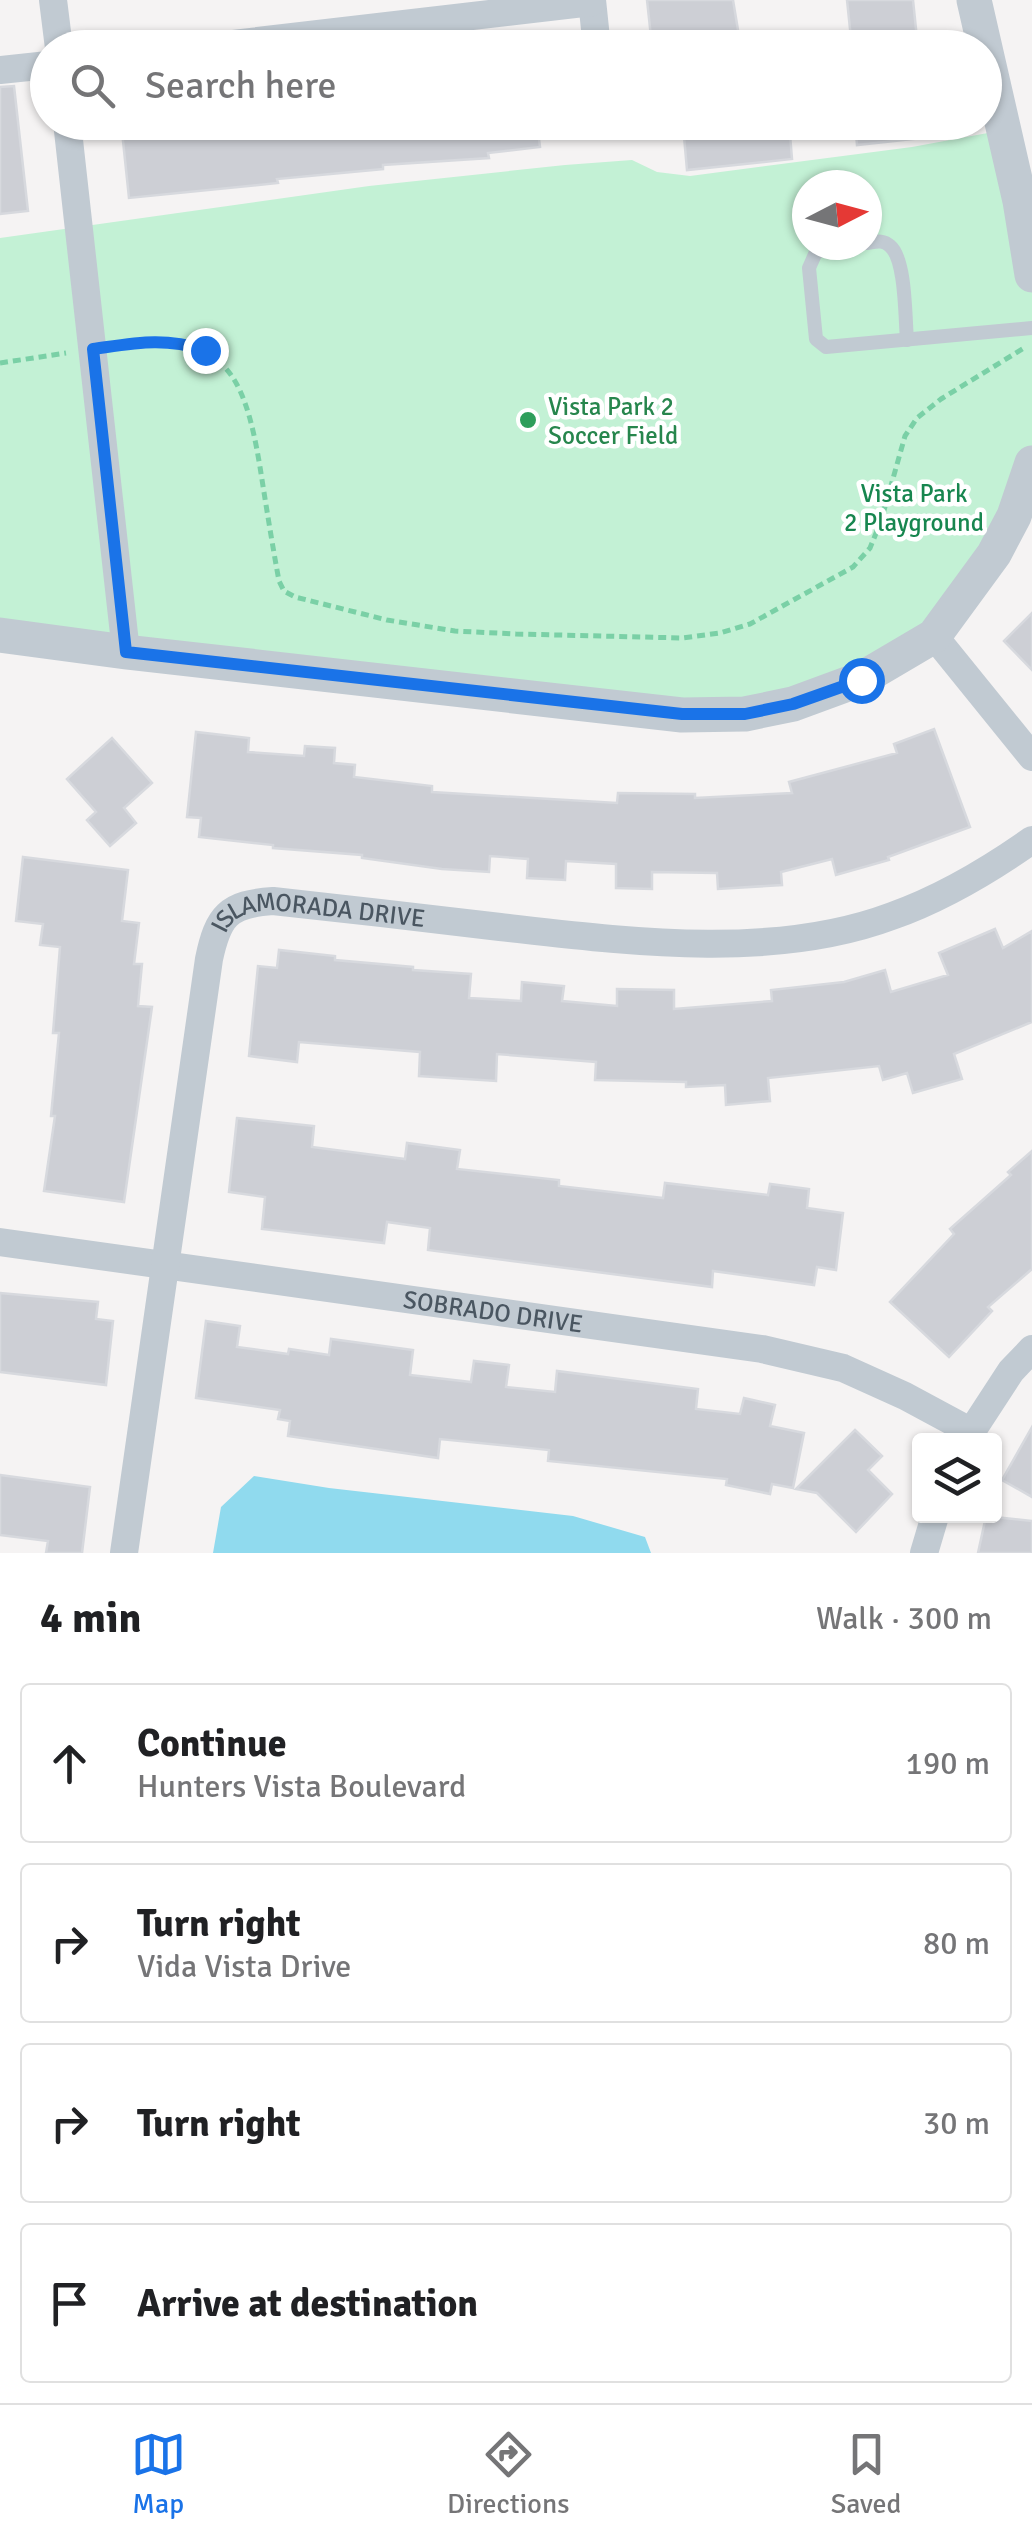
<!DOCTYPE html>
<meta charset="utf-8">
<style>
:root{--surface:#fff;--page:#f6f6f6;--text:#202124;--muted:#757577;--line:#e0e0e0;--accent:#1a73e8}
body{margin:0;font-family:Signika,sans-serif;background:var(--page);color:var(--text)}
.controls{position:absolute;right:30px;bottom:30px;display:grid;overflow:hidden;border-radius:10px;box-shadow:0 2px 8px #0004}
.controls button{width:90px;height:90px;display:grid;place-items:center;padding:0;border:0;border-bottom:2px solid var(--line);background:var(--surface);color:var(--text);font:50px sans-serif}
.compass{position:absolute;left:792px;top:170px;width:90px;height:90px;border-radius:50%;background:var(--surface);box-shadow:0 2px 8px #0004;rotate:84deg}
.stop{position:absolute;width:30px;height:30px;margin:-22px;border:8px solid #1a73e8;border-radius:50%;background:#fff}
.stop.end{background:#1a73e8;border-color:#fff;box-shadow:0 2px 10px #0008}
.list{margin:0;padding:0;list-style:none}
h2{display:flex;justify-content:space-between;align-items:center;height:130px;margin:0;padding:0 40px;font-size:42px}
h2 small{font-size:32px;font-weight:400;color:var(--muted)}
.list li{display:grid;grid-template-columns:65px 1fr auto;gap:30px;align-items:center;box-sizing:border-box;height:160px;margin:0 20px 20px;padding:0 20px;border:2px solid var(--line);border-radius:10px}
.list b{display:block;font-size:38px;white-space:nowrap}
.list p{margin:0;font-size:32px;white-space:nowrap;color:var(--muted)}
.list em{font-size:32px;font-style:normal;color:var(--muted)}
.icon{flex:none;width:55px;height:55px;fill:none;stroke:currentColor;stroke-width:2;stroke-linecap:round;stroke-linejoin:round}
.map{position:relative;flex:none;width:1032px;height:1553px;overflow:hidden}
.search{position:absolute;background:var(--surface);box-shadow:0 2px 8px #0004;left:30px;right:30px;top:30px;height:110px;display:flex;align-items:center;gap:25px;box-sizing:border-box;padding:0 35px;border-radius:55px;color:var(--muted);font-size:38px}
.sheet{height:850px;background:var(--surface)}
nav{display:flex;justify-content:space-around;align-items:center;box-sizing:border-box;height:140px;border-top:2px solid var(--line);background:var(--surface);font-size:28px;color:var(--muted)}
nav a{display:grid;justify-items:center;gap:5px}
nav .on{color:var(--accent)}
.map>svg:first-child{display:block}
.green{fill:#c3f1d5;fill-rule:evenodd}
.water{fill:#90daee}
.building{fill:#cdcfd5;stroke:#d7d9de;stroke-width:2.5}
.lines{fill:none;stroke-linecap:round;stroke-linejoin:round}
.path{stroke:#7ad0a6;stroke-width:5;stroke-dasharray:8 5;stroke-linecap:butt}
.service{stroke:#c1cad2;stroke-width:14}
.minor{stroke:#c1cad2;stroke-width:28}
.tertiary{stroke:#c1cad2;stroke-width:35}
.route{stroke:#1a73e8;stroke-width:12}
.leisure-dot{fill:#2e9e5b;stroke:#fff;stroke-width:4}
.labels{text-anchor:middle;stroke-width:9;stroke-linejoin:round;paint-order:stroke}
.leisure-label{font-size:25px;fill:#27864d;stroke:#fff;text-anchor:start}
.park-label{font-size:25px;fill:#17864f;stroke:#fff}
.street-label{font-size:25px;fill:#4a5661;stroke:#fff}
</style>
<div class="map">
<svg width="1032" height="1553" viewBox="0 0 1032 1553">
<rect width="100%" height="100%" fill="#f5f3f3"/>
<path class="green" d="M1004,130L1032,275V463L934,636L745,714L0,635V238L369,186L565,165L632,160L657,172L690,176L912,147ZM807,185H867V245H807Z"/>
<polygon class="water" points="254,1476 329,1488 573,1516 645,1537 651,1553 213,1553 221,1507"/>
<g class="building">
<polygon points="647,0 733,0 741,48 652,46"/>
<polygon points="847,0 913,0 918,48 852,48"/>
<polygon points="14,86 28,211 0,214 0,87"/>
<polygon points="121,122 537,122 540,147 488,153 489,158 383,165 383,169 277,179 278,183 129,198"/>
<polygon points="710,122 789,122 792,159 687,170 683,125"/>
<polygon points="855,122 931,122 932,137 857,145"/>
<polygon points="1032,613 1032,670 1004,641"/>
<polygon points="934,729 970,827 888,857 889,860 836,875 832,859 781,872 782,885 718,889 717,873 652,872 652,889 616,888 616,864 566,861 565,880 527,878 528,859 490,856 489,872 442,869 362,858 362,855 273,848 273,845 199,837 201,818 187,817 196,732 249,738 248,752 304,756 305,746 335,748 334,763 355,765 354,777 432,786 432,792 617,803 618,793 695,794 695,798 792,793 789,782 897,753 894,744"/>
<polygon points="112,738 152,783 124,808 136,823 110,846 87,820 96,812 67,779"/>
<polygon points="23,857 128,870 122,921 139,923 134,964 142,964 138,1006 152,1007 124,1202 44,1191 55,1116 51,1116 59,1033 53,1033 60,947 40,945 43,924 16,921"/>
<polygon points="995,929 1003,948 1032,931 1032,1022 954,1054 962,1079 913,1093 907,1073 883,1080 879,1066 768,1078 770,1101 726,1105 725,1085 686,1087 686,1082 595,1080 596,1062 497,1054 496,1081 419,1076 420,1052 299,1042 297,1062 249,1056 258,966 277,968 279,950 335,956 335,960 413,967 413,970 471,974 469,998 521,1001 522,982 564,986 562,1001 617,1006 617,989 674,990 674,1009 772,1001 771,990 844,982 885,970 891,992 948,975 939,953"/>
<polygon points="237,1118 314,1126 312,1147 405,1159 407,1143 460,1150 457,1169 559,1180 559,1186 663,1198 665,1183 768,1195 770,1184 809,1189 807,1208 843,1213 836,1270 817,1267 814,1285 713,1271 712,1287 428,1250 430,1228 387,1222 384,1243 262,1229 265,1197 229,1192"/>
<polygon points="1032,1151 1032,1269 988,1307 992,1311 949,1357 890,1302 954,1234 950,1229 1011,1175 1008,1172"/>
<polygon points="0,1293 98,1302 96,1319 113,1321 106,1385 0,1372"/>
<polygon points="206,1321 240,1326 237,1347 288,1354 289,1349 329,1355 331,1339 413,1350 410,1375 471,1382 474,1361 509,1365 506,1387 555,1392 557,1371 698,1389 696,1409 740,1414 744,1398 775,1405 770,1426 804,1433 793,1488 772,1484 770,1494 726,1485 727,1479 548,1461 549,1450 440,1439 438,1458 288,1436 290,1421 278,1419 280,1410 196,1398"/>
<polygon points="1032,1427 1032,1497 1002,1480"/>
<polygon points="855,1430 882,1456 868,1470 892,1494 856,1532 817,1493 796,1489"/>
<polygon points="0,1475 90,1487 82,1553 46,1553 48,1541 0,1535"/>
<polygon points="986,1516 1032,1521 1032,1553 978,1553"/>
</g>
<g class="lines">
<g class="path">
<path d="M117,346C223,330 244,371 260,467C266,505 272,543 279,581L284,591L295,597L387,620L455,631L516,634L682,638L720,633L750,624L853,567L870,548L881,521L905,436L917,418L941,399L1024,348"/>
<polyline points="0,363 66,353"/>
</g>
<g class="service">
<path d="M867,243C875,242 883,239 890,246C906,259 905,318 907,340"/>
<polyline points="839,245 816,252 809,268 816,339 826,347 1032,328"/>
</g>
<g class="minor">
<polyline points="53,0 59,48"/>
<polyline points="592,0 597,48"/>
<polyline points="198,48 592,2"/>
<polyline points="0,70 48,65"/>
<polyline points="67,122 126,652"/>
<polyline points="934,636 1032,757"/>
<path id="s1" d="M0,1242L762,1349L843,1368L905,1396L970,1431"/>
<polyline points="966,1440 1011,1371 1032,1349"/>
<path id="s2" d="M124,1553L209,959C218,916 228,904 273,901C349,909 424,918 500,927C624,941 772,961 892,916C943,898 988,871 1032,840"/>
<polyline points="924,1553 935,1516"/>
</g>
<g class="tertiary">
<polyline points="974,0 1020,201 1032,275"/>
<polyline points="0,635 126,652 682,715 745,714 793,704 861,679 934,636 994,554 1014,516 1032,463"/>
</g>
</g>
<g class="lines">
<path class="route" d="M205,350C163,337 136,343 93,349L126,652L682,714H745L793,704L861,680"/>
</g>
<circle class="leisure-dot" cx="528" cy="420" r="10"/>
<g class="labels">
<g class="leisure-label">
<text x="548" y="415">Vista Park 2<tspan x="548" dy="29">Soccer Field</tspan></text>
</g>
<g class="park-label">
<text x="914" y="502">Vista Park<tspan x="914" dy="29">2 Playground</tspan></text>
</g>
<g class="street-label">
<text dy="9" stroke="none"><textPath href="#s2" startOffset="740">ISLAMORADA DRIVE</textPath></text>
<text dy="9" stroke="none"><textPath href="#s1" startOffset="498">SOBRADO DRIVE</textPath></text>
</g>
</g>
</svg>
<div class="controls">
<button><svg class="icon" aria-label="layers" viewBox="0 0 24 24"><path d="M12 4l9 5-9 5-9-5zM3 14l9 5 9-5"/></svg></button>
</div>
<svg class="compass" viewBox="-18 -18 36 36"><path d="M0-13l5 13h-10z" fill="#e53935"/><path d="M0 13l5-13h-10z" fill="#757577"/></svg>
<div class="stop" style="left:861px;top:680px"></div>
<div class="stop end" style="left:205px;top:350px"></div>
<div class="search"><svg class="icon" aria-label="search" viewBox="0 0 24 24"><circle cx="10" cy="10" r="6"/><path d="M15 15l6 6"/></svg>Search here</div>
</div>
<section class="sheet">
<h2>4 min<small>Walk · 300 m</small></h2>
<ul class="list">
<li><svg class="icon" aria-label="ahead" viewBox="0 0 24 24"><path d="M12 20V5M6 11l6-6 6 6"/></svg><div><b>Continue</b><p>Hunters Vista Boulevard</p></div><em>190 m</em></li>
<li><svg class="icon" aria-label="right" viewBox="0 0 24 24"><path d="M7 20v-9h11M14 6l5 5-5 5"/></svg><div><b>Turn right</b><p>Vida Vista Drive</p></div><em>80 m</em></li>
<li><svg class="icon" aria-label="right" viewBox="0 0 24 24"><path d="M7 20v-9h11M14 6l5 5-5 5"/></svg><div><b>Turn right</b></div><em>30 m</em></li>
<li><svg class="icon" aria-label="arrive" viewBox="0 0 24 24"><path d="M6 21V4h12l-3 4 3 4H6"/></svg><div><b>Arrive at destination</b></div></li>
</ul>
</section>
<nav>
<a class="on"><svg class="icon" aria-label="map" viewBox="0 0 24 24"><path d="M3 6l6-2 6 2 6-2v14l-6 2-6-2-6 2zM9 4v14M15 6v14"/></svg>Map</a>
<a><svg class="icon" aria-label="directions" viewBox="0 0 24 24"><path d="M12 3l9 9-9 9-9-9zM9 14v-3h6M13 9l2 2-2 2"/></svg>Directions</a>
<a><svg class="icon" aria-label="saved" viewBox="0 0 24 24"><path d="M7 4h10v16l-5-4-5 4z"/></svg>Saved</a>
</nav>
